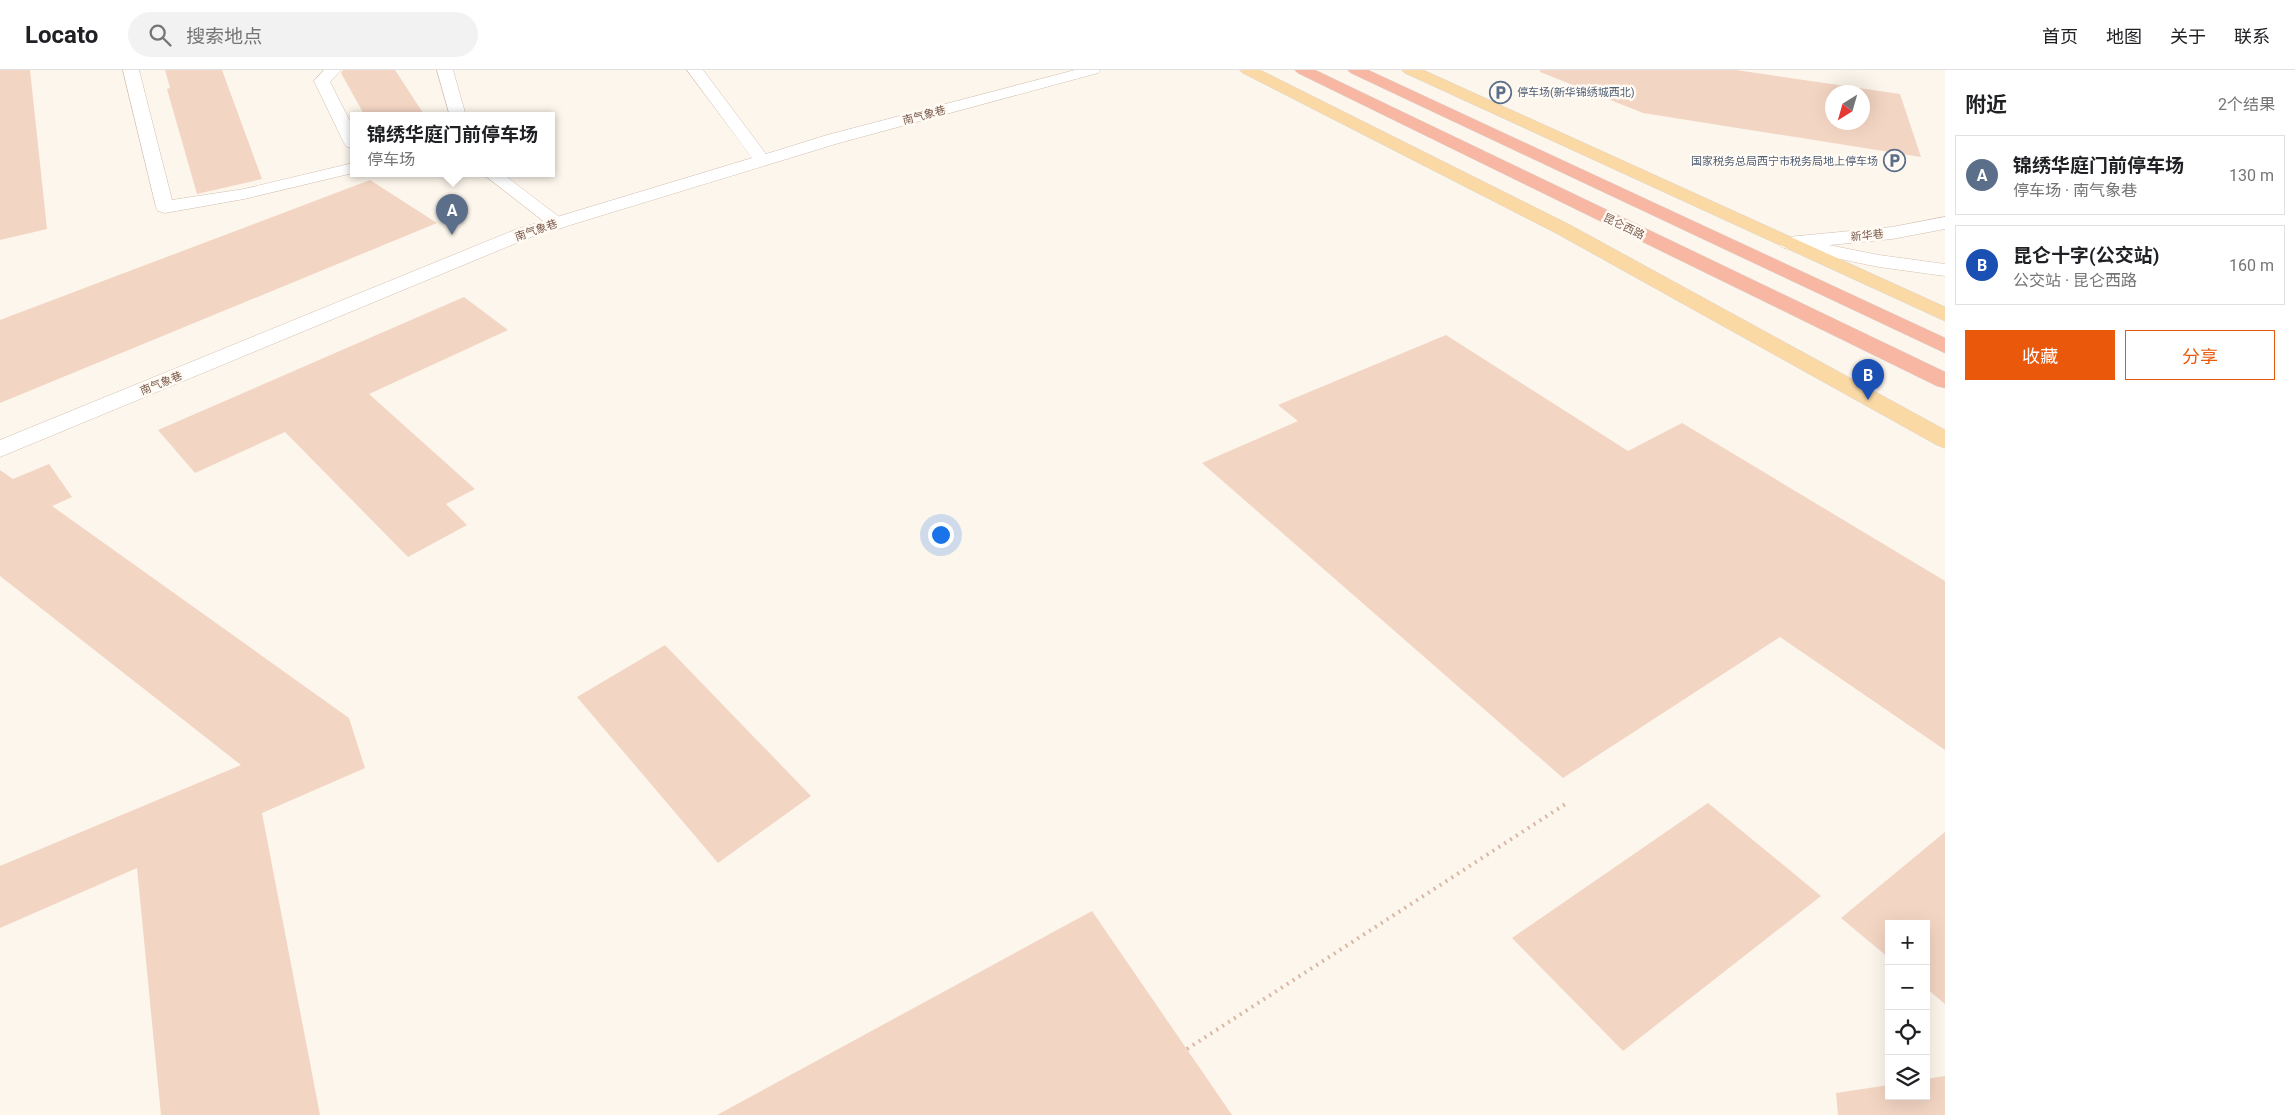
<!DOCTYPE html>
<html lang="zh">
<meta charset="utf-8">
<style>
:root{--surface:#fff;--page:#f2f2f2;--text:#202124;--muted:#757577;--line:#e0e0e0;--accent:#ea580c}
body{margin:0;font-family:Roboto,"Noto Sans SC",sans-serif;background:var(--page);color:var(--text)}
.controls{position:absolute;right:15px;bottom:15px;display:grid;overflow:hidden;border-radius:0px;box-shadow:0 5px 20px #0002}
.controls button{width:45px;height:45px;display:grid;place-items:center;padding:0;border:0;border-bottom:1px solid var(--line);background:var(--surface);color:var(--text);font:25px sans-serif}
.compass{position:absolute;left:1825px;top:15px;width:45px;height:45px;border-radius:50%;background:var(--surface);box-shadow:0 5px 20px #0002;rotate:217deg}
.you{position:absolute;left:940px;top:464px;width:18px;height:18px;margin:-12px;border:4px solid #fff;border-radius:50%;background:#1a73e8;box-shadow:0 0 0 8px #1a73e833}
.badge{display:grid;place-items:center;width:32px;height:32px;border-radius:50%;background:var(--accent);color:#fff;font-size:16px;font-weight:700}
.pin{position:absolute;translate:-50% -41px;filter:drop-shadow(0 1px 2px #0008)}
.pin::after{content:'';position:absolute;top:26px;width:18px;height:15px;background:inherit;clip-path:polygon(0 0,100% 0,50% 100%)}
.popup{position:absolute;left:350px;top:42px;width:205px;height:65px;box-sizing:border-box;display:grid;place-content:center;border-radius:0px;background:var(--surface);filter:drop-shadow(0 1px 4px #0005);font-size:16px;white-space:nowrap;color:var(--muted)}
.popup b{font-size:19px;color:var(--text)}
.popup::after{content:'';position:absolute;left:50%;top:100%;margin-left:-10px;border:10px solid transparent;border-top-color:var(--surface)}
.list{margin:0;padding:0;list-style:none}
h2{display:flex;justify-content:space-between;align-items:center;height:65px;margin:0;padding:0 20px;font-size:21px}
h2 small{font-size:16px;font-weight:400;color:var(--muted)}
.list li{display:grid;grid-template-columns:32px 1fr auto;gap:15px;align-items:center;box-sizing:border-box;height:80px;margin:0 10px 10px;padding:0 10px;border:1px solid var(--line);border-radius:0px}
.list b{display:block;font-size:19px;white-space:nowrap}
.list p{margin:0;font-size:16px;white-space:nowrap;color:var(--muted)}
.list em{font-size:16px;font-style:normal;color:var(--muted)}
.actions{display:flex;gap:10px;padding:15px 20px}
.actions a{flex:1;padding:11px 0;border:1px solid var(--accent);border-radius:0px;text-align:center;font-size:18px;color:var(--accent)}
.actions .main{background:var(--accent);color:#fff}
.icon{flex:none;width:28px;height:28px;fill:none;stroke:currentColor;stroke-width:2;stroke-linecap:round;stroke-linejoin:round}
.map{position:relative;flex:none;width:1945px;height:1045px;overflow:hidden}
header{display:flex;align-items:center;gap:30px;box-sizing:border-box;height:70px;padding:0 25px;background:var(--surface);border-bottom:1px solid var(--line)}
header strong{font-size:24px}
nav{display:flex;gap:28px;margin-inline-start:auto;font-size:18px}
.search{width:350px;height:45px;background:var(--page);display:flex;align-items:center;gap:12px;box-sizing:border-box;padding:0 18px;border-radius:28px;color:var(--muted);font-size:19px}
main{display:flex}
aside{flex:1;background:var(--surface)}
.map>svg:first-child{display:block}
.building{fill:#f3d5c3;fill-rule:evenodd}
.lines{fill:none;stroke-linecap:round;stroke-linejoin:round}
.lane-casing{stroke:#d1beb0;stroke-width:1}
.street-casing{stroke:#d1beb0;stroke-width:1}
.secondary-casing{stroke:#d6c0b0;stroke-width:1}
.primary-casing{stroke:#dad1cd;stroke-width:1}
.highway-casing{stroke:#dad1cd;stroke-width:1}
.path{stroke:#d9b8a5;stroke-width:4;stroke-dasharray:2 5;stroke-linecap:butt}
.lane{fill:#fff;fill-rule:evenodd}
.street{fill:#fff;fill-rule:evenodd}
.secondary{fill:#fff;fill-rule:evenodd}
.primary{fill:#fbd9a5;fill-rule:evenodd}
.highway{fill:#f7b7a3;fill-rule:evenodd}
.labels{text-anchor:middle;stroke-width:5;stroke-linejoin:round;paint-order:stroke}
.far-service-label{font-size:11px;fill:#4e5e75;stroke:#fffaf3;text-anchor:start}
.far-street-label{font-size:11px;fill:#7a5c4d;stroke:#fffaf3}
</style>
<header>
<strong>Locato</strong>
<div class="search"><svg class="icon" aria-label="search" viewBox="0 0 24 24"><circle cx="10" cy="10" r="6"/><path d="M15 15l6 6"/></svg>搜索地点</div>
<nav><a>首页</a><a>地图</a><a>关于</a><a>联系</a></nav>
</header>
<main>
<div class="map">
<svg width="1945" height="1045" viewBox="0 0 1945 1045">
<rect width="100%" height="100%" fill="#fdf6ec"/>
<g class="building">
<polygon points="0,0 30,0 47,159 0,170"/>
<polygon points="165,0 222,0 262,109 197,124 167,19 170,18"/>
<polygon points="343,0 395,0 425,46 365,46 341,3"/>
<path d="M1540,0H1736L1900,24L1921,87L1643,43L1540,2ZM1832,22H1862V52H1832Z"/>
<polygon points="370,110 437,153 0,333 0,250"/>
<polygon points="464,227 508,260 369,324 475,419 446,434 467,455 408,487 285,362 195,403 158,360"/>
<polygon points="1446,265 1628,381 1682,353 1945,511 1945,680 1780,567 1563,708 1202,393 1298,351 1278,335"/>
<polygon points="49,394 72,427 52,436 349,648 365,698 262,743 320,1045 161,1045 137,798 0,858 0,796 241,695 0,506 0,400 13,409"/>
<polygon points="665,575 811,726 718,793 577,627"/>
<polygon points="1708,733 1821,826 1623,981 1512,868"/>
<polygon points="1945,762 1945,934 1926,918 1926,854 1889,854 1889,888 1841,848"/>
<polygon points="1092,841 1232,1045 717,1045"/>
<polygon points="1945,1006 1945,1045 1838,1045 1836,1023 1889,1015 1889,1026 1926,1026 1926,1009"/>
</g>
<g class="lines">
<defs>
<g id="lane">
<polygon points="123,0 139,0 172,130 244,119 353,93 353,103 244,129 165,143 158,141 156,137"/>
<polygon points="324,0 341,0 330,12 353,57 353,78 347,77 344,73 314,11"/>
<polygon points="437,0 453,0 466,46 450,46"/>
<polygon points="483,104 503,104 567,153 565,157 558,159 551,157"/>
</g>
<g id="street">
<polygon points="687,0 703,0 766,84 827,65 1075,0 1101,0 1098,3 839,73 531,167 0,387 0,370 517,159 752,88"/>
<polygon points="1945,147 1945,159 1892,169 1788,179 1781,177 1778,173 1781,169 1788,167 1892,157"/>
</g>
<polygon id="secondary" points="1788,167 1879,185 1945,194 1945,206 1879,197 1781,177 1778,173 1781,169"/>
<g id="primary">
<polygon points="1240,0 1260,0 1570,155 1945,360 1945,378 1937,375 1556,163 1243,3"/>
<polygon points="1402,0 1423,0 1945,237 1945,251 1405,3"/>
</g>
<g id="highway">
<polygon points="1295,0 1315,0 1945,302 1945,318 1937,316 1298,3"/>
<polygon points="1348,0 1368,0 1945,268 1945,283 1351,3"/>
</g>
</defs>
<use href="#lane" class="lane-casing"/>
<use href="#street" class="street-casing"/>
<use href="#secondary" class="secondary-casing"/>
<use href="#primary" class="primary-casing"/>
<use href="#highway" class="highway-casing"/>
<polyline class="path" points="1187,979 1567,733"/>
<use href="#lane" class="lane"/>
<use href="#street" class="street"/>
<use href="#secondary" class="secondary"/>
<use href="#primary" class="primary"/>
<use href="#highway" class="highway"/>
</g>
<defs>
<symbol id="parking-ring" viewBox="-11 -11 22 22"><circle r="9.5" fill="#fffaf3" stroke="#5c6f8a" stroke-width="1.5"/><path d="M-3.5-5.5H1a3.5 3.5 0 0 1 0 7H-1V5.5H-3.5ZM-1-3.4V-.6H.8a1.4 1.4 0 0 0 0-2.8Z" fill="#5c6f8a"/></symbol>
</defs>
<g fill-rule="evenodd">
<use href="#parking-ring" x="1488" y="10" width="25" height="25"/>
<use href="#parking-ring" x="1882" y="78" width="25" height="25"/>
</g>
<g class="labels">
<g class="far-service-label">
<text x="1517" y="26">停车场(新华锦绣城西北)</text>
<text x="1878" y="95" text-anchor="end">国家税务总局西宁市税务局地上停车场</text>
</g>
<g class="far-street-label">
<text transform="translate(924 45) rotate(-15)" y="4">南气象巷</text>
<text transform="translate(1624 156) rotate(26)" y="4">昆仑西路</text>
<text transform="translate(536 160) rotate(-19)" y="4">南气象巷</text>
<text transform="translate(1867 165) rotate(-6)" y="4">新华巷</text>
<text transform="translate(161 313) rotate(-22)" y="4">南气象巷</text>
</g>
</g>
</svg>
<div class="controls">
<button>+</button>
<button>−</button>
<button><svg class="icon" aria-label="locate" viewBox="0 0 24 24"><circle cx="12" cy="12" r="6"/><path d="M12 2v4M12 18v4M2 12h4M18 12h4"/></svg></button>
<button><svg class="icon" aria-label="layers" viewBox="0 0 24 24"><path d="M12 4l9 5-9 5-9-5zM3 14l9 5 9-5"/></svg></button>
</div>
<svg class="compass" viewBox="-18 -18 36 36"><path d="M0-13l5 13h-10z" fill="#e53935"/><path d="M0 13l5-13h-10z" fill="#757577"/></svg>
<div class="you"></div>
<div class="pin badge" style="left:452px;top:165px;background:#5c6f8a">A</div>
<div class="popup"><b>锦绣华庭门前停车场</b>停车场</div>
<div class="pin badge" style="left:1868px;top:330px;background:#1a4fb4">B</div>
</div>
<aside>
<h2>附近<small>2个结果</small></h2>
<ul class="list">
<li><span class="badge" style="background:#5c6f8a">A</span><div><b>锦绣华庭门前停车场</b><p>停车场 · 南气象巷</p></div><em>130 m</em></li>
<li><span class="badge" style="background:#1a4fb4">B</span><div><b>昆仑十字(公交站)</b><p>公交站 · 昆仑西路</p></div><em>160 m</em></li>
</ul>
<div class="actions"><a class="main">收藏</a><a>分享</a></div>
</aside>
</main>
